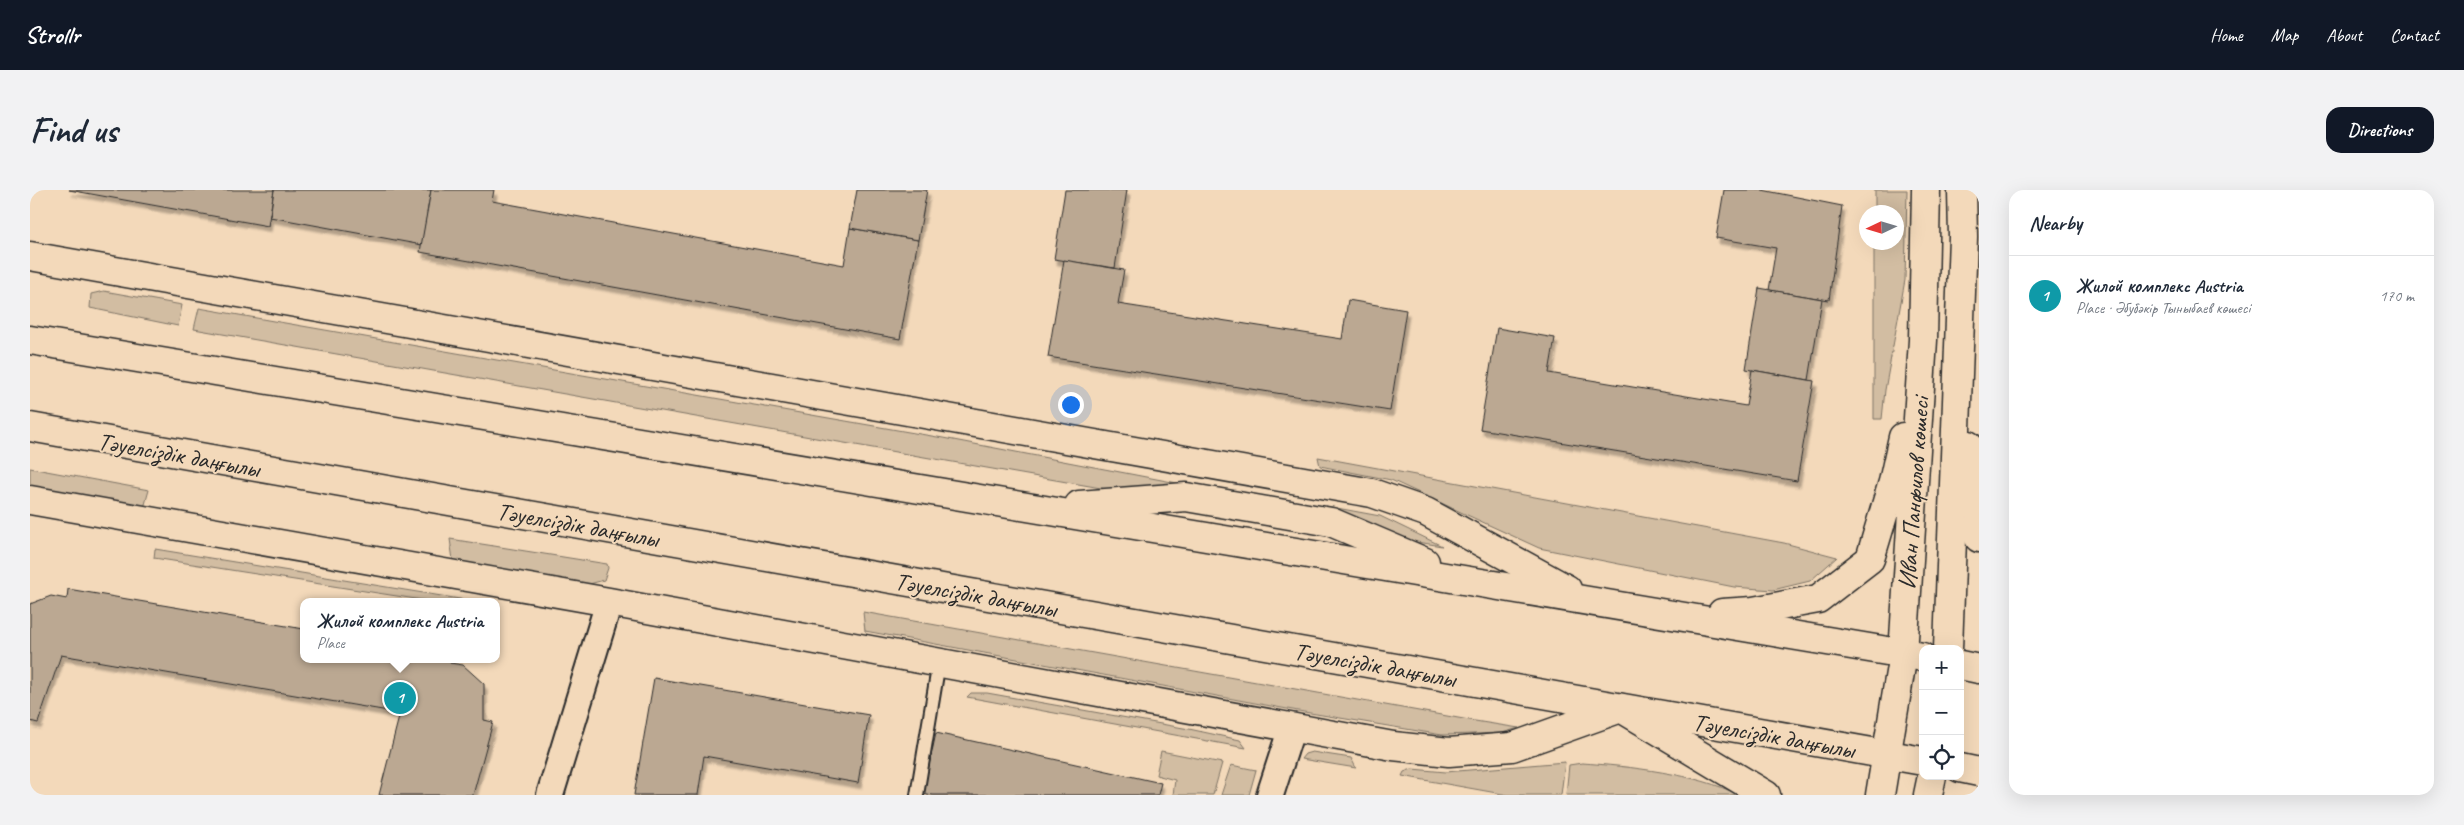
<!DOCTYPE html>
<meta charset="utf-8">
<style>
:root{--surface:#fff;--page:#f2f2f3;--text:#1f2937;--muted:#747a83;--line:#e0e1e3;--accent:#111827}
body{margin:0;font-family:Caveat,sans-serif;background:var(--page);color:var(--text)}
.controls{position:absolute;right:15px;bottom:15px;display:grid;overflow:hidden;border-radius:10px;box-shadow:0 5px 20px #0002}
.controls button{width:45px;height:45px;display:grid;place-items:center;padding:0;border:0;border-bottom:1px solid var(--line);background:var(--surface);color:var(--text);font:25px sans-serif}
.compass{position:absolute;left:1829px;top:15px;width:45px;height:45px;border-radius:50%;background:var(--surface);box-shadow:0 5px 20px #0002;rotate:266deg}
.you{position:absolute;left:1040px;top:214px;width:18px;height:18px;margin:-12px;border:4px solid #fff;border-radius:50%;background:#1a73e8;box-shadow:0 0 0 8px #1a73e833}
.badge{display:grid;place-items:center;width:32px;height:32px;border-radius:50%;background:var(--accent);color:#fff;font-size:16px;font-weight:700}
.pin{position:absolute;translate:-50% -50%;border:2px solid #fff;box-shadow:0 1px 5px #0006}
.popup{position:absolute;left:270px;top:408px;width:200px;height:65px;box-sizing:border-box;display:grid;place-content:center;border-radius:10px;background:var(--surface);filter:drop-shadow(0 1px 4px #0005);font-size:16px;white-space:nowrap;color:var(--muted)}
.popup b{font-size:19px;color:var(--text)}
.popup::after{content:'';position:absolute;left:50%;top:100%;margin-left:-10px;border:10px solid transparent;border-top-color:var(--surface)}
.list{margin:0;padding:0;list-style:none}
h2{display:flex;justify-content:space-between;align-items:center;height:65px;margin:0;padding:0 20px;font-size:21px}
h2 small{font-size:16px;font-weight:400;color:var(--muted)}
.list li{display:grid;grid-template-columns:32px 1fr auto;gap:15px;align-items:center;box-sizing:border-box;height:80px;padding:0 20px;border-top:1px solid var(--line)}
.list b{display:block;font-size:19px;white-space:nowrap}
.list p{margin:0;font-size:16px;white-space:nowrap;color:var(--muted)}
.list em{font-size:16px;font-style:normal;color:var(--muted)}
.icon{flex:none;width:28px;height:28px;fill:none;stroke:currentColor;stroke-width:2;stroke-linecap:round;stroke-linejoin:round}
.map{position:relative;flex:none;width:1949px;height:605px;overflow:hidden;border-radius:15px}
header{display:flex;align-items:center;gap:30px;box-sizing:border-box;height:70px;padding:0 25px;background:var(--accent);color:#fff}
header strong{font-size:24px}
nav{display:flex;gap:28px;margin-inline-start:auto;font-size:18px}
.intro{display:flex;align-items:center;justify-content:space-between;box-sizing:border-box;height:120px;padding:0 30px}
h1{margin:0;font-size:35px}
.button{padding:12px 22px;border-radius:15px;background:var(--accent);color:#fff;font-size:18px;font-weight:700}
main{display:flex;gap:30px;padding:0 30px}
aside{flex:1;background:var(--surface);border-radius:15px;box-shadow:0 5px 20px #0002}
.map>svg:first-child{display:block}
.green{fill:#d2bda2;stroke:#7e7466}
.building{fill:#bba892;stroke:#2b2b2b;filter:url(#shadow)}
.lines{fill:none;stroke-linecap:round;stroke-linejoin:round}
.lane-casing{stroke:#2b2b2b;stroke-width:16}
.street-casing{stroke:#2b2b2b;stroke-width:30}
.secondary-casing{stroke:#2b2b2b;stroke-width:31}
.lane{stroke:#f3d9ba;stroke-width:12}
.street{stroke:#f3d9ba;stroke-width:26}
.secondary{stroke:#f3d9ba;stroke-width:28}
.labels{text-anchor:middle;stroke-width:4;stroke-linejoin:round;paint-order:stroke}
.street-label{font-size:25px;fill:#2b2b2b;stroke:#f3d9ba}
</style>
<header>
<strong>Strollr</strong>
<nav><a>Home</a><a>Map</a><a>About</a><a>Contact</a></nav>
</header>
<div class="intro"><h1>Find us</h1><a class="button">Directions</a></div>
<main>
<div class="map">
<svg width="1949" height="605" viewBox="0 0 1949 605">
<defs>
<filter id="shadow"><feDropShadow dx="3" dy="5.5" stdDeviation="1" flood-color="#0004"/></filter>
</defs>
<rect width="100%" height="100%" fill="#f3d9ba"/>
<filter id="ink" filterUnits="userSpaceOnUse"><feTurbulence type="fractalNoise" baseFrequency=".02" numOctaves="2"/><feDisplacementMap in="SourceGraphic" scale="10" xChannelSelector="R" yChannelSelector="G"/><feConvolveMatrix kernelMatrix="1 2 1 2 8 2 1 2 1" color-interpolation-filters="sRGB"/></filter>
<g filter="url(#ink)">
<g class="green">
<polygon points="1845,0 1877,0 1875,90 1855,200 1852,229 1844,229 1844,53 1866,52 1866,22 1845,22"/>
<polygon points="74,101 152,115 148,136 60,118 61,104"/>
<polygon points="169,118 913,248 1168,297 1088,301 164,139"/>
<polygon points="1288,267 1754,353 1807,367 1780,391 1743,400 1704,397 1509,358 1361,290 1290,276"/>
<polygon points="0,278 119,300 114,318 0,298"/>
<polygon points="1296,316 1350,326 1412,356 1368,349"/>
<polygon points="420,349 577,374 578,378 574,390 556,395 423,370"/>
<polygon points="125,359 448,412 405,412 124,368"/>
<polygon points="833,422 1445,531 1489,538 1472,543 1412,545 1268,521 835,441"/>
<polygon points="941,503 957,503 1159,539 1210,550 1216,558 937,507"/>
<polygon points="1131,561 1192,573 1183,605 1143,605 1145,590 1126,585"/>
<polygon points="1282,562 1321,568 1326,578 1271,569 1275,564"/>
<polygon points="1535,572 1531,605 1478,605 1372,586 1374,582 1382,579 1416,582"/>
<path d="M1552,573C1597,576 1669,584 1709,605H1536L1539,575Z"/>
<polygon points="1201,575 1226,580 1219,605 1191,605"/>
</g>
<g class="building">
<polygon points="39,0 244,0 238,36"/>
<polygon points="244,0 401,0 392,55 240,27"/>
<polygon points="401,0 464,0 462,11 814,75 820,38 888,50 870,149 390,62"/>
<polygon points="827,0 897,0 888,50 820,38"/>
<polygon points="1035,0 1097,0 1085,78 1024,69"/>
<polygon points="1694,0 1732,0 1812,16 1799,110 1739,100 1746,58 1686,48"/>
<polygon points="1034,70 1094,80 1088,114 1312,149 1318,110 1376,120 1360,221 1018,167"/>
<polygon points="1729,98 1792,109 1779,190 1716,179"/>
<polygon points="1467,138 1525,148 1519,183 1716,216 1722,180 1784,191 1767,291 1450,239"/>
<polygon points="38,399 274,439 274,469 421,469 420,473 433,475 454,494 454,530 463,532 443,605 349,605 370,523 31,465 8,533 0,531 0,414 21,406 37,409"/>
<polygon points="624,488 839,525 828,593 674,566 668,605 604,605"/>
<polygon points="906,543 1131,593 1128,605 903,605 893,603"/>
</g>
<g class="lines">
<defs>
<polyline id="lane" points="887,605 909,472"/>
<g id="street">
<polyline points="520,605 579,412"/>
<polyline points="1240,605 1262,537"/>
</g>
<g id="secondary">
<polyline points="0,66 1342,303 1396,322 1537,399"/>
<polyline points="0,150 1893,467"/>
<polyline points="0,237 1893,571"/>
<polyline points="1938,255 1949,348"/>
<polyline points="0,310 579,412 1363,556 1419,562 1482,557 1591,518 1736,605"/>
<polyline points="1049,315 1156,307 1301,332 1395,372"/>
<polyline points="1692,423 1723,421 1788,409 1840,369 1863,292 1873,247"/>
<polyline points="1918,459 1933,47 1932,0"/>
<polyline points="1930,475 1949,479"/>
<polyline points="1930,578 1949,582"/>
<polyline points="1850,605 1873,464 1893,150 1896,0"/>
<polyline points="1898,605 1902,586"/>
</g>
</defs>
<use href="#lane" class="lane-casing"/>
<use href="#street" class="street-casing"/>
<use href="#secondary" class="secondary-casing"/>
<use href="#lane" class="lane"/>
<use href="#street" class="street"/>
<use href="#secondary" class="secondary"/>
</g>
</g>
<g class="labels">
<g class="street-label">
<text transform="translate(149 264) rotate(10)" y="9">Тәуелсіздік даңғылы</text>
<text transform="translate(1883 303) rotate(-86)" y="9">Иван Панфилов көшесі</text>
<text transform="translate(548 334) rotate(10)" y="9">Тәуелсіздік даңғылы</text>
<text transform="translate(946 404) rotate(10)" y="9">Тәуелсіздік даңғылы</text>
<text transform="translate(1345 474) rotate(10)" y="9">Тәуелсіздік даңғылы</text>
<text transform="translate(1744 545) rotate(10)" y="9">Тәуелсіздік даңғылы</text>
</g>
</g>
</svg>
<div class="controls">
<button>+</button>
<button>−</button>
<button><svg class="icon" aria-label="locate" viewBox="0 0 24 24"><circle cx="12" cy="12" r="6"/><path d="M12 2v4M12 18v4M2 12h4M18 12h4"/></svg></button>
</div>
<svg class="compass" viewBox="-18 -18 36 36"><path d="M0-13l5 13h-10z" fill="#e53935"/><path d="M0 13l5-13h-10z" fill="#747a83"/></svg>
<div class="you"></div>
<div class="pin badge" style="left:370px;top:508px;background:#0f9aa8">1</div>
<div class="popup"><b>Жилой комплекс Austria</b>Place</div>
</div>
<aside>
<h2>Nearby<small></small></h2>
<ul class="list">
<li><span class="badge" style="background:#0f9aa8">1</span><div><b>Жилой комплекс Austria</b><p>Place · Әбубәкір Тыныбаев көшесі</p></div><em>170 m</em></li>
</ul>
</aside>
</main>
